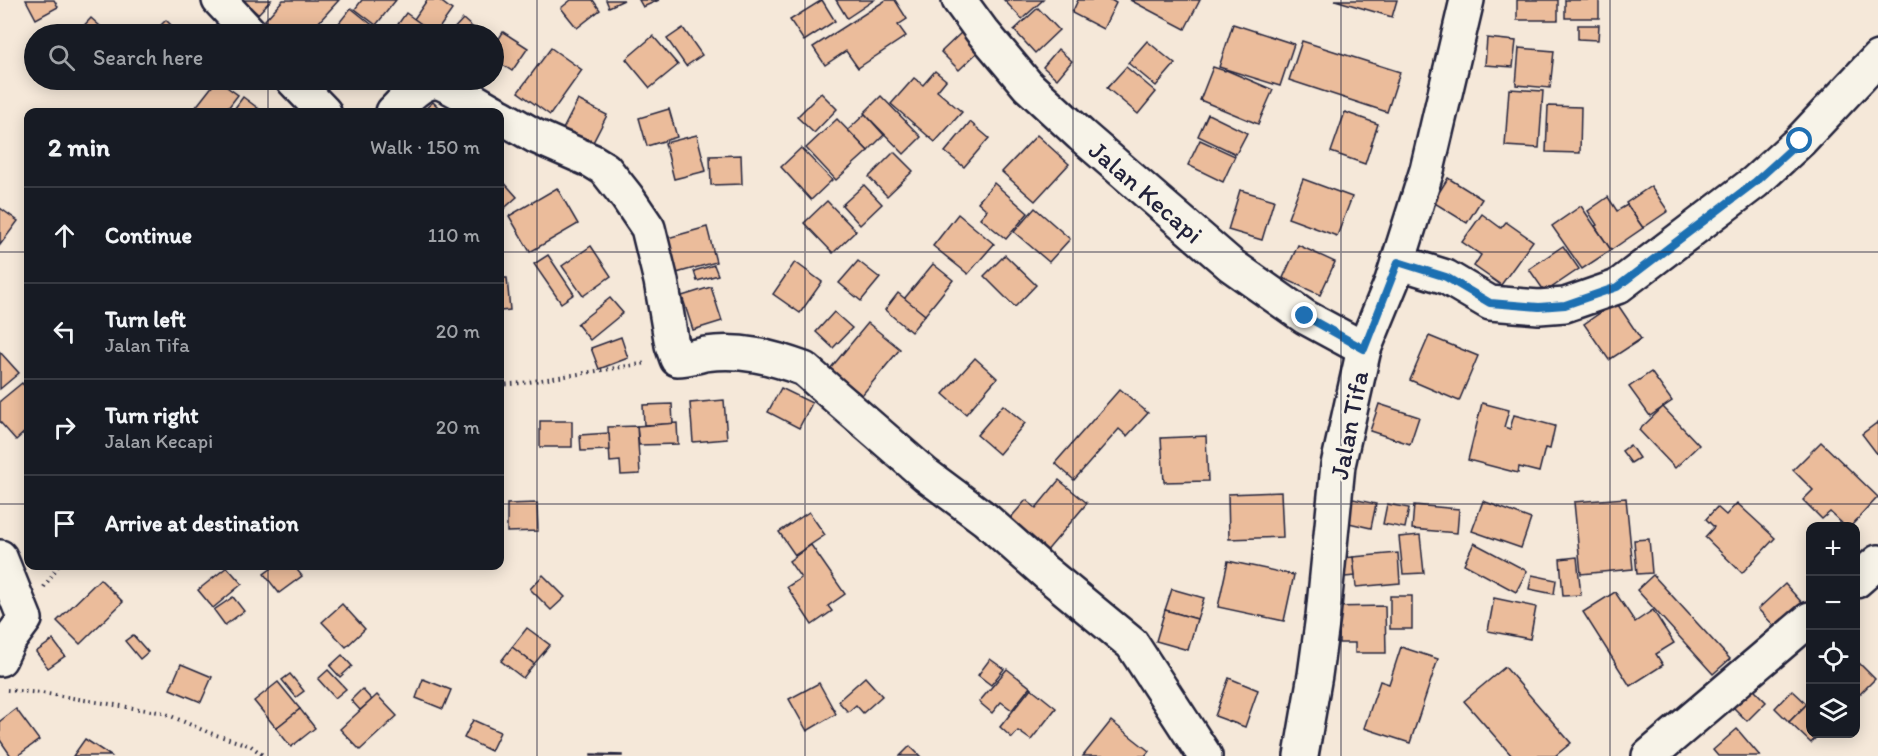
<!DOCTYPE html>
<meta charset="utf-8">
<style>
:root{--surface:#171b24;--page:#20242c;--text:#f1f3f6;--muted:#9ea1a6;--line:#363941}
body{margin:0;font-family:Itim,sans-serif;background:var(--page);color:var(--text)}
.controls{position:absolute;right:18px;bottom:18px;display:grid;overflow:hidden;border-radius:12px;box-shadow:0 3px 15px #0003}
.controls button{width:54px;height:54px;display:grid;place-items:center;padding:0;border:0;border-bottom:2px solid var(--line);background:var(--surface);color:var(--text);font:30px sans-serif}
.stop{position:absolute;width:18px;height:18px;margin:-14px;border:4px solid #1f6fb2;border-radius:50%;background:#fff}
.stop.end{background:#1f6fb2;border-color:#fff;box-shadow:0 2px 6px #0008}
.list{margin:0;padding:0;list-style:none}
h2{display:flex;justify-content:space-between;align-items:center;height:78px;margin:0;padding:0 24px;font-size:26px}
h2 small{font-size:20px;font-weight:400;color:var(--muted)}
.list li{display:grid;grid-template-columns:39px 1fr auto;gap:18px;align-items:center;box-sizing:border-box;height:96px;padding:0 24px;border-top:2px solid var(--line)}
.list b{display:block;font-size:22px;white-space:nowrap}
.list p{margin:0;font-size:20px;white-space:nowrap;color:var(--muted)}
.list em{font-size:20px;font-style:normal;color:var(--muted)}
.icon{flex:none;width:33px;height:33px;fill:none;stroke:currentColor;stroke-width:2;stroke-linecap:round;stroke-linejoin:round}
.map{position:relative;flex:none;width:1878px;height:756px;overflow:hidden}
.search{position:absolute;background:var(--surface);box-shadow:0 3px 15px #0003;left:24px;top:24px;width:480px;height:66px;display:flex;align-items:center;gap:15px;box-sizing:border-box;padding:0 21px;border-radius:33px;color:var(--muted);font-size:22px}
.panel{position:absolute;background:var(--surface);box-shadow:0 3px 15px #0003;left:24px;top:108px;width:480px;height:462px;border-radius:12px}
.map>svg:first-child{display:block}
.building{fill:#ebbc9b;stroke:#22223b;stroke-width:1.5}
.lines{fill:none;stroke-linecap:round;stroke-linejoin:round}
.minor-casing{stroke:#22223b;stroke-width:38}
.path{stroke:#22223b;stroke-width:4;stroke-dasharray:1.5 4.5;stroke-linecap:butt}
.minor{stroke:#f7f3e8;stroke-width:33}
.route{stroke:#1f6fb2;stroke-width:8}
.grid{fill:none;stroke:#22223b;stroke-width:1.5;stroke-opacity:0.55}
.labels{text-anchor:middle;stroke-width:5;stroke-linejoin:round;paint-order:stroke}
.street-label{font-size:26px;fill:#22223b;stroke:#f7f3e8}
</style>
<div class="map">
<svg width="1878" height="756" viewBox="0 0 1878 756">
<rect width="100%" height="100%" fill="#f5e8d9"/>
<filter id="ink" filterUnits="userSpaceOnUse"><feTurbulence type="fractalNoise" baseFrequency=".0167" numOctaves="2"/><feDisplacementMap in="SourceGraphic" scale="12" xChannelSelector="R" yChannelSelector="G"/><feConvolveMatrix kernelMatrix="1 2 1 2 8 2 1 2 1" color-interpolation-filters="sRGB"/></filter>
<g filter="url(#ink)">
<g class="building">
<polygon points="26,0 54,0 58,7 36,19"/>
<polygon points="242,0 271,0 258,14"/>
<polygon points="283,0 339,0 308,34 281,34 265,20"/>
<polygon points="362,0 396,0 376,25 355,9"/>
<polygon points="427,0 439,0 452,10 435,34 414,19"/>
<polygon points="571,0 593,0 600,10 577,28 561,8"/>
<polygon points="606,0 624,0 609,7"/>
<polygon points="639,0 659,0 643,7"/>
<polygon points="822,0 835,21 804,41 790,20"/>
<polygon points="836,0 874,0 847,18"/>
<polygon points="886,0 895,0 907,19 898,25 906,36 858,68 846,51 825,65 813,47"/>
<polygon points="1004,0 1043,0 1022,19"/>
<polygon points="1078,0 1111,0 1116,3 1103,29 1072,13"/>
<polygon points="1130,0 1200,0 1185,29"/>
<polygon points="1335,0 1397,0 1392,17"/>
<rect x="1517" y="0" width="41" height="20"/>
<rect x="1565" y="0" width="34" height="18"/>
<polygon points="351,8 376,28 371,34 354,34 339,23"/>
<polygon points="1038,8 1059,30 1035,53 1014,30"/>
<polygon points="406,13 431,31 428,34 391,34"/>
<polygon points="91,18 108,33 107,34 76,34"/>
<polygon points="463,19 480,34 449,34"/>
<polygon points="166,20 180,34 152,34"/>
<polygon points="1233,24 1294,44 1280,86 1219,67"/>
<polygon points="1578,25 1599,25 1598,40 1578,39"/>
<polygon points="683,28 702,55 686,66 667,39"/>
<polygon points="963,31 981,49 959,70 941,52"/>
<polygon points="503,32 528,48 512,71 494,59 494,47"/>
<polygon points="653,36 678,65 650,88 626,59"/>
<polygon points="1487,38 1516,41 1513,67 1485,65"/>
<polygon points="1147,41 1175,64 1156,86 1128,63"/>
<polygon points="1302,41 1400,72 1387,112 1289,80"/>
<polygon points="551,48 582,70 550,115 518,92"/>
<polygon points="1519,48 1554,51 1550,88 1516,85"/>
<polygon points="1058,49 1072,61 1057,79 1043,67"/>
<polygon points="1126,67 1156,92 1138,114 1107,88"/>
<polygon points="1213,67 1225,71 1226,70 1273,90 1258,124 1200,100"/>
<polygon points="935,71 946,80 937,91 962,112 935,142 891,104 914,78 923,85"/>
<polygon points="217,80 238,95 225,112 192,112"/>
<polygon points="1509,89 1543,91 1539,148 1505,146"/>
<polygon points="821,93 837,109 814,133 797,117"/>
<polygon points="881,96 921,137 904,154 864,113"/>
<polygon points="243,97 263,112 232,112"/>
<polygon points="578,100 607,115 588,152 559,137"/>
<polygon points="433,102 443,112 422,112"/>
<polygon points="1548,106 1581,107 1580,153 1546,152"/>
<polygon points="669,109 677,137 647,146 639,118"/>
<polygon points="1345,112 1378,124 1365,164 1331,152"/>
<polygon points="865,114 884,135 868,151 848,130"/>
<polygon points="1208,114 1247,133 1236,154 1198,136"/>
<polygon points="837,119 868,151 836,180 806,148"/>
<polygon points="970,122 989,138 964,167 945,152"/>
<polygon points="697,135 706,171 674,179 665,143"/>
<polygon points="1037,135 1069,164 1035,201 1002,172"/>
<polygon points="1200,140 1235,156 1223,182 1188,165"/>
<polygon points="801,148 832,180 811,200 781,167"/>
<polygon points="894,152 913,171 887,196 869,177"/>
<polygon points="741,155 742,184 711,185 710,156"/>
<polygon points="1448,178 1482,199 1467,223 1433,202"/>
<polygon points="501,179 517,197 500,212 500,180"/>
<polygon points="1303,179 1352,197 1337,236 1288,218"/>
<polygon points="994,183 1028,213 1006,239 980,218 987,210 978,202"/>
<polygon points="864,185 882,204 860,225 842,205"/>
<polygon points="1651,186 1668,211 1643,228 1626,203"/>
<polygon points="557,188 578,224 530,252 509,216"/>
<polygon points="1240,190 1274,200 1262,240 1228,230"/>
<polygon points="1608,197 1617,211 1627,205 1643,228 1611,250 1595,226 1597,225 1588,211"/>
<polygon points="827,201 856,231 833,253 804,223"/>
<polygon points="1581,206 1611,250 1582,269 1552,226"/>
<polygon points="0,208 18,221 0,245"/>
<polygon points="1035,208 1070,239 1049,262 1014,232"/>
<polygon points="958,214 994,244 968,274 933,246"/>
<polygon points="1482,214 1501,228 1506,222 1533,241 1501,285 1474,266 1481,255 1462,242"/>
<polygon points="707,227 716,262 673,274 664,239"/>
<polygon points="1298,245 1335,262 1320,295 1283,278"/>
<polygon points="591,246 611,276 583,296 562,266"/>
<polygon points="1563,246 1579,269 1545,292 1529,269"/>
<polygon points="548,255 574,294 561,303 534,264"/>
<polygon points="1005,255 1036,285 1015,307 984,276"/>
<polygon points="858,261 880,278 861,301 839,283"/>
<polygon points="795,262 822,282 800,313 773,294"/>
<polygon points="933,264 953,280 925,315 904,299"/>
<polygon points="714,265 718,275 697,281 694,271"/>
<polygon points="500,278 507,278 510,310 500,311"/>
<polygon points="711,287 722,321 693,330 682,296"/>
<polygon points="898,293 925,315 911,332 885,310"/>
<polygon points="610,298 623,313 590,340 577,324"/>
<polygon points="1616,302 1641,339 1609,360 1584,324"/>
<polygon points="834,312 852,328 833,348 816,332"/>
<polygon points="868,323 900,349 862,395 830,369"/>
<polygon points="1429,336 1478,356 1459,401 1410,380"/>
<polygon points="621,337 628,358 599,369 591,348"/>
<polygon points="0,352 19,373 0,389"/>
<polygon points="975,358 997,378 966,414 943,394"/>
<polygon points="1651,372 1672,401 1650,416 1629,387"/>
<polygon points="22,383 28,390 28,429 16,440 0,422 0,401"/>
<polygon points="781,388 812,403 799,428 768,412"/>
<polygon points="1120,389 1148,413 1127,436 1119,429 1074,480 1055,463"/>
<polygon points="724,400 727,439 693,442 690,403"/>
<polygon points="1482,403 1509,410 1504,427 1510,429 1514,415 1555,426 1550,449 1545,448 1539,472 1519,467 1518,473 1468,460"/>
<polygon points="672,404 673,424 644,425 643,405"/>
<polygon points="1379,404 1419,417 1410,444 1370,431"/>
<polygon points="1003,405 1025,423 999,454 977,435"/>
<polygon points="1663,407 1699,445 1675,468 1639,430"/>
<rect x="540" y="421" width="32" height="26"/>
<polygon points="1878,422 1878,455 1862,434"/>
<polygon points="677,423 678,444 639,445 637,426"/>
<polygon points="637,426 640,474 621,475 620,461 610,462 608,427"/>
<polygon points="609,433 610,450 581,451 580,435"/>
<polygon points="1206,436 1208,481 1164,482 1161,438"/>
<polygon points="1821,442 1878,497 1851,526 1845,526 1830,512 1822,519 1803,500 1813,490 1793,470"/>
<polygon points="1630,445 1639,458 1631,463 1622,451"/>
<polygon points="1059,480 1087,503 1045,553 1007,522 1026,500 1036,508"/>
<polygon points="1281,492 1283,537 1229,539 1228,494"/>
<polygon points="1344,497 1376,504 1371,528 1340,521"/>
<polygon points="1626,498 1633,569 1581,574 1574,502"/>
<polygon points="1483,501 1531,519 1521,548 1472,531"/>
<polygon points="537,503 538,531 507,532 507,504"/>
<polygon points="1737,503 1775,538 1742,573 1705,537 1714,527 1706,519 1717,507 1726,515"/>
<polygon points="1387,504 1409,508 1405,528 1383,524"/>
<polygon points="1414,505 1459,509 1457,533 1412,529"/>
<polygon points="809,512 825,535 795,555 779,532"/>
<polygon points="1420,535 1424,573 1403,574 1399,537"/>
<polygon points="1649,539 1652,573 1637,574 1634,540"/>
<polygon points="1474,543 1527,571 1516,592 1464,564"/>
<polygon points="811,545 845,594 828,606 832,611 812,625 787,587 801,578 789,561"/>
<polygon points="1398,553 1400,583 1356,587 1353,557"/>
<polygon points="1353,557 1355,576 1345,577 1343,558"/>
<polygon points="1577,557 1581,595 1563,596 1560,559"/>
<polygon points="1228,561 1294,575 1284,621 1218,607"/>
<polygon points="275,566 294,566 302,576 279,593 264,574"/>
<polygon points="227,567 242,584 213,608 198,590"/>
<polygon points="543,575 565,597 551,610 530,589"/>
<polygon points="1532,575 1556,580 1554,594 1529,589"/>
<polygon points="1653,575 1730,659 1713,674 1637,590"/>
<polygon points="100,579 123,602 80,644 57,621"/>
<polygon points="1785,584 1804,605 1777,629 1758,609"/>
<polygon points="1172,589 1204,598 1197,619 1165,610"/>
<polygon points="1615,592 1635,622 1653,610 1674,643 1656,654 1663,665 1630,686 1583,612"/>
<rect x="1390" y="596" width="22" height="33"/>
<polygon points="233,597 244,611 225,625 214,610"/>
<polygon points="1494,598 1536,607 1530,639 1488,631"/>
<polygon points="342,604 365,629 346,647 322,622"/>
<polygon points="1385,606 1386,653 1355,653 1355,643 1339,643 1339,634 1329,634 1329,607"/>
<polygon points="1165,610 1197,619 1188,650 1156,641"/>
<polygon points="527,628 550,645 534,664 512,647"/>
<polygon points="133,635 148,652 140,659 125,641"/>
<polygon points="53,640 65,656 48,668 36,652"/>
<polygon points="512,647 534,664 523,678 501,661"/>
<polygon points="1401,647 1438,659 1410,743 1364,728 1380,681 1389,684"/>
<polygon points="342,655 352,666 340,677 330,666"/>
<polygon points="990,659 1004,669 991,685 978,675"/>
<polygon points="1856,660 1875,679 1856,698"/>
<polygon points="181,664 212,677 201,702 170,689"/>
<polygon points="1505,667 1571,743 1555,756 1512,756 1464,701"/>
<polygon points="1007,669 1030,687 1012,710 1001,702 992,713 979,702"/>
<polygon points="328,670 346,689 335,698 318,679"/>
<polygon points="290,674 304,691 296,697 282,680"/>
<polygon points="865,677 882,696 863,713 856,705 848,712 838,701"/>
<polygon points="1229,678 1258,690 1245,727 1215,716"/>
<polygon points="423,679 451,690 443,709 416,698"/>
<polygon points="278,682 300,709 276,728 254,701"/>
<polygon points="819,683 836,714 807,731 789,699"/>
<polygon points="1750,686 1766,702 1747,721 1731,705"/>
<polygon points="1031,688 1056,708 1031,740 1018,731 1012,738 1000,727"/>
<polygon points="362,689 372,700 360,710 351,700"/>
<polygon points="1792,690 1807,704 1789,722 1775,708"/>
<polygon points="377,695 397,716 360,750 340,729"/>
<polygon points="1807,704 1810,708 1810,734 1819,734 1811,743 1789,722"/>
<polygon points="16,709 39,740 17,756 11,756 0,740 0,721"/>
<polygon points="300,709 315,728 291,747 276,728"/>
<polygon points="473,720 500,732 491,751 464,738"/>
<polygon points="1111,721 1149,751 1145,756 1083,756"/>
<polygon points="1737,729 1760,756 1718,756 1713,750"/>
<polygon points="85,739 111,756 73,756"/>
<polygon points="910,746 920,756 900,756"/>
<polygon points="591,754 622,755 622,756 591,756"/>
</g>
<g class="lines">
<defs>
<g id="minor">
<polyline points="219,0 251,34"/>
<polyline points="959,0 981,30 1028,86 1081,135 1231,265 1305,317 1364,349"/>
<polyline points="293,80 324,112"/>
<path d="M393,112C403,102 419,82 435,82C446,82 482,106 494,112"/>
<path d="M500,116L535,136L592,161L605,169L627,197L648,228L661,281L672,345L677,359C687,359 696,356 705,354C741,349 771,357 804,369L926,475L985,519L1046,573L1132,644L1205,756"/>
<polyline points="1398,262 1446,277 1490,303 1539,307 1565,305 1617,287 1755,182 1800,141 1878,58"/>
<polyline points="0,557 25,619 8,642 0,659"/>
<polyline points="1856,581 1878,562"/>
<polyline points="1301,756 1315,675 1323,616 1338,465 1364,349 1392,281 1427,170 1467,0"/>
<polyline points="1649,756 1810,619"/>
</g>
</defs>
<use href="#minor" class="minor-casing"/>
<g class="path">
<polyline points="500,385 522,383 647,363"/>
<polyline points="44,587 58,566"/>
<polyline points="7,690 42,693 164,713 207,732 251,746 264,756"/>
</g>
<use href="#minor" class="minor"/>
</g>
</g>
<g class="lines" filter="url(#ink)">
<polyline class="route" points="1305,316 1364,349 1398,262 1446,277 1490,303 1539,307 1565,305 1617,287 1755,182 1800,141"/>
</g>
<path class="grid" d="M268,0V34M537,0V756M805,0V756M1073,0V756M1341,0V756M1610,0V756M268,80V112M0,252H28M500,252H1878M0,504H28M500,504H1878M268,566V756"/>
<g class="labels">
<g class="street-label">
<text transform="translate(1146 192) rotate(41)" y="9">Jalan Kecapi</text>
<text transform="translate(1349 425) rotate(-79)" y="9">Jalan Tifa</text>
</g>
</g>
</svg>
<div class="controls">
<button>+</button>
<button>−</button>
<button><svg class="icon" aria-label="locate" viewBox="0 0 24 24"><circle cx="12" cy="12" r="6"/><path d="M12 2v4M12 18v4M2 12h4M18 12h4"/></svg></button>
<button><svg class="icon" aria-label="layers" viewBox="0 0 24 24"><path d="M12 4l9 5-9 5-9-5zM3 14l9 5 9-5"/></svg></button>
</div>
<div class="stop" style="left:1800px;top:141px"></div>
<div class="stop end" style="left:1305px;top:316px"></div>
<div class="search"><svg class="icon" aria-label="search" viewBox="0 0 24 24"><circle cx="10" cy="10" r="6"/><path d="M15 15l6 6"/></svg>Search here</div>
<section class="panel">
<h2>2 min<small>Walk · 150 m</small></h2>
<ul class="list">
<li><svg class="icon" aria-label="ahead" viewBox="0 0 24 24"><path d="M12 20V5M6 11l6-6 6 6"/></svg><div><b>Continue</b></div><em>110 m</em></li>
<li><svg class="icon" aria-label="left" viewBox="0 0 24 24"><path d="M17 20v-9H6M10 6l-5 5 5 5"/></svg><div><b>Turn left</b><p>Jalan Tifa</p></div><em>20 m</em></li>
<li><svg class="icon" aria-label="right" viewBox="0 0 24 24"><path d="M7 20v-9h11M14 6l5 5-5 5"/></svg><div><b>Turn right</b><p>Jalan Kecapi</p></div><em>20 m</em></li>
<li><svg class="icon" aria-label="arrive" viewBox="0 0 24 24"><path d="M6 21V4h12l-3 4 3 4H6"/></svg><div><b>Arrive at destination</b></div></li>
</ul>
</section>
</div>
